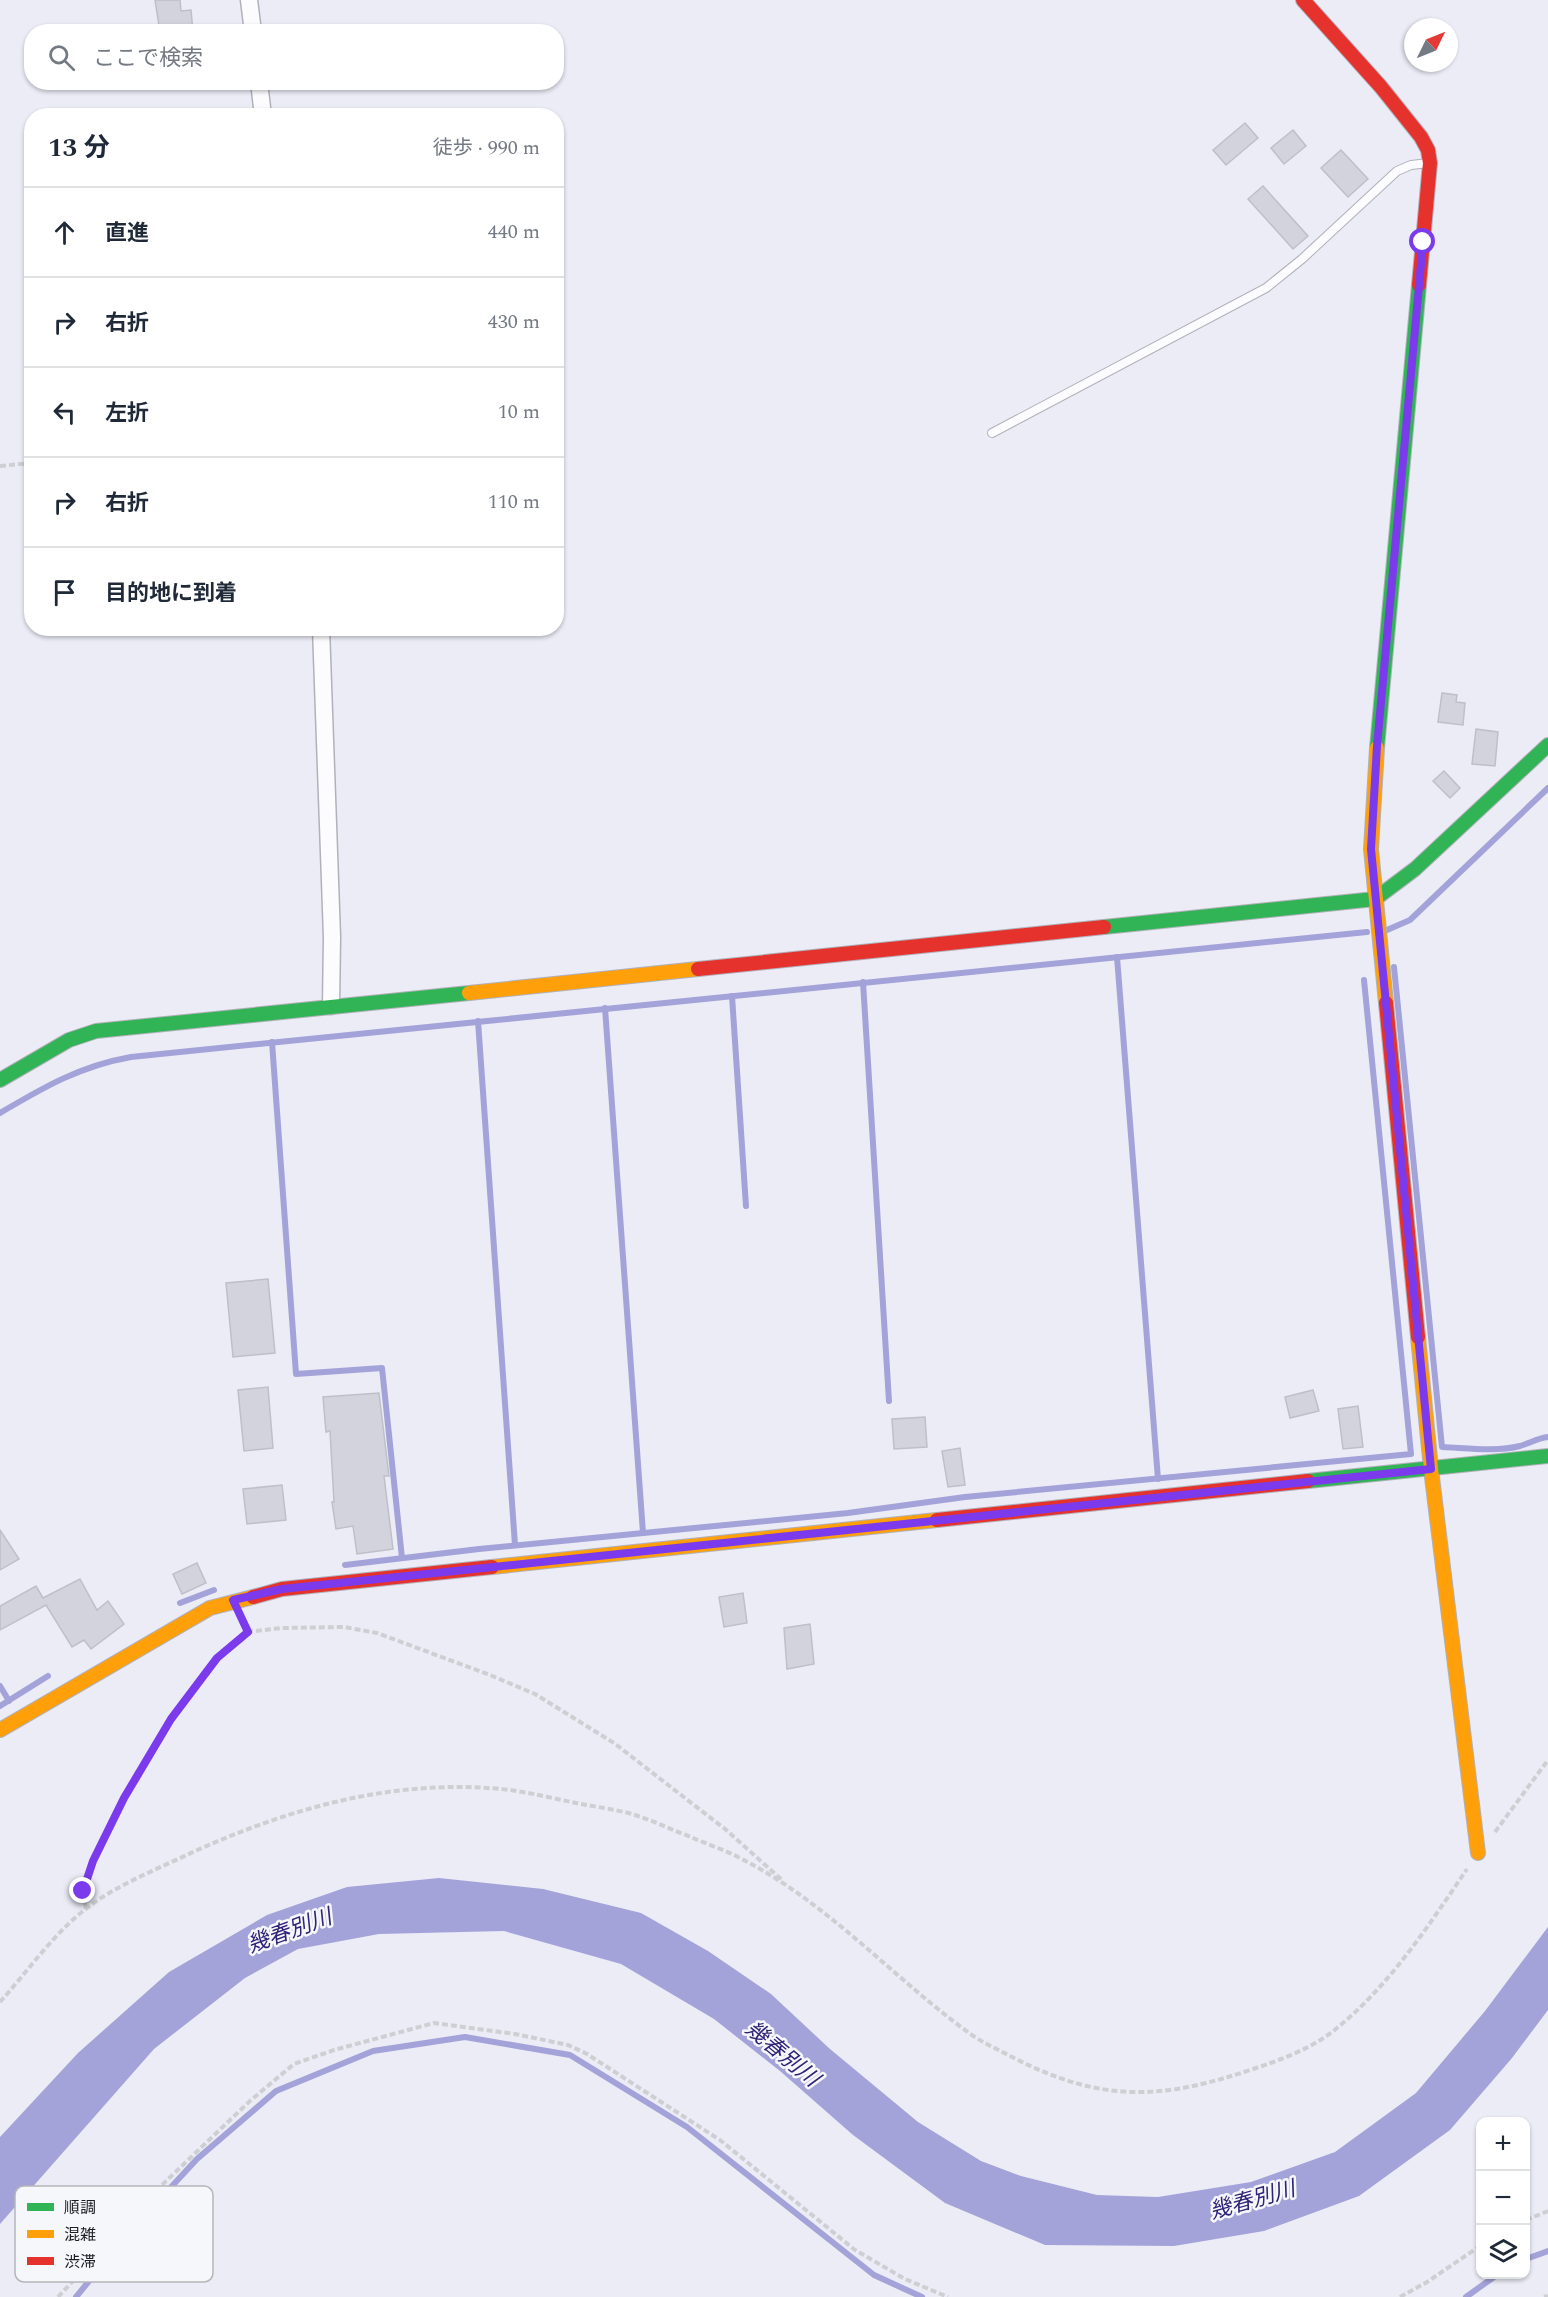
<!DOCTYPE html>
<html lang="ja">
<meta charset="utf-8">
<style>
:root{--surface:#fff;--page:#f6f6f7;--text:#1f2937;--muted:#747a83;--line:#e0e1e3}
body{margin:0;font-family:Spectral,"Noto Sans JP",serif;background:var(--page);color:var(--text)}
.controls{position:absolute;right:18px;bottom:18px;display:grid;overflow:hidden;border-radius:12px;box-shadow:0 2px 4px #0004}
.controls button{width:54px;height:54px;display:grid;place-items:center;padding:0;border:0;border-bottom:2px solid var(--line);background:var(--surface);color:var(--text);font:30px sans-serif}
.compass{position:absolute;left:1404px;top:18px;width:54px;height:54px;border-radius:50%;background:var(--surface);box-shadow:0 2px 4px #0004;rotate:47deg}
.stop{position:absolute;width:18px;height:18px;margin:-14px;border:4px solid #7c3aed;border-radius:50%;background:#fff}
.stop.end{background:#7c3aed;border-color:#fff;box-shadow:0 2px 6px #0008}
.list{margin:0;padding:0;list-style:none}
h2{display:flex;justify-content:space-between;align-items:center;height:78px;margin:0;padding:0 24px;font-size:26px}
h2 small{font-size:20px;font-weight:400;color:var(--muted)}
.list li{display:grid;grid-template-columns:39px 1fr auto;gap:18px;align-items:center;box-sizing:border-box;height:90px;padding:0 24px;border-top:2px solid var(--line)}
.list b{display:block;font-size:22px;white-space:nowrap}
.list em{font-size:20px;font-style:normal;color:var(--muted)}
.icon{flex:none;width:33px;height:33px;fill:none;stroke:currentColor;stroke-width:2;stroke-linecap:round;stroke-linejoin:round}
.map{position:relative;flex:none;width:1548px;height:2297px;overflow:hidden}
.search{position:absolute;background:var(--surface);box-shadow:0 2px 4px #0004;left:24px;top:24px;width:540px;height:66px;display:flex;align-items:center;gap:15px;box-sizing:border-box;padding:0 21px;border-radius:24px;color:var(--muted);font-size:22px}
.panel{position:absolute;background:var(--surface);box-shadow:0 2px 4px #0004;left:24px;top:108px;width:540px;height:528px;border-radius:24px}
.map>svg:first-child{display:block}
.water{fill:#a4a3d9}
.lines{fill:none;stroke-linecap:round;stroke-linejoin:round}
.stream{stroke:#a4a3d9;stroke-width:6}
.building{fill:#d3d3dd;stroke:#bfbfc8;stroke-width:1.5}
.lane-casing{stroke:#b1b1ba;stroke-width:10}
.street-casing{stroke:#b1b1ba;stroke-width:19}
.fast-casing{stroke:#b1b1ba;stroke-width:16}
.slow-casing{stroke:#b1b1ba;stroke-width:16}
.jam-casing{stroke:#b1b1ba;stroke-width:16}
.path{stroke:#cecfd2;stroke-width:4;stroke-dasharray:6 3;stroke-linecap:butt}
.lane{stroke:#fcfcfe;stroke-width:8}
.street{stroke:#fcfcfe;stroke-width:16}
.fast{stroke:#30b455;stroke-width:14}
.slow{stroke:#ff9f0a;stroke-width:14}
.jam{stroke:#e5322d;stroke-width:14}
.route{stroke:#7c3aed;stroke-width:8}
.labels{text-anchor:middle;stroke-width:5;stroke-linejoin:round;paint-order:stroke}
.water-label{font-size:22px;font-style:italic;fill:#312377;stroke:#f6f7fb}
.key{fill:#f6f7fb;stroke:#b5b5ba;stroke-width:1.5}
.key-label{font-size:16px;fill:#1c1c24}
</style>
<div class="map">
<svg width="1548" height="2297" viewBox="0 0 1548 2297">
<rect width="100%" height="100%" fill="#ebecf6"/>
<polygon class="water" points="439,1878 543,1889 641,1913 708,1951 771,1994 830,2049 918,2122 981,2161 1021,2176 1097,2195 1158,2197 1251,2182 1335,2152 1416,2093 1485,2011 1548,1927 1548,2010 1512,2058 1450,2130 1359,2196 1264,2231 1174,2246 1045,2245 945,2203 853,2135 780,2071 714,2019 621,1964 504,1931 379,1934 298,1949 245,1978 154,2049 0,2224 0,2137 78,2053 169,1972 267,1915 347,1887"/>
<g class="lines">
<g class="stream">
<polyline points="1387,930 1410,920 1548,788"/>
<polyline points="1117,957 1158,1479"/>
<path d="M1394,967L1442,1447C1467,1448 1496,1452 1520,1446C1530,1443 1538,1438 1548,1437"/>
<polyline points="863,982 889,1401"/>
<polyline points="732,996 746,1206"/>
<polyline points="605,1008 643,1533"/>
<polyline points="478,1021 515,1545"/>
<polyline points="272,1042 296,1374 382,1368 402,1558"/>
<path d="M0,1113C44,1087 80,1066 131,1057L1367,932"/>
<polyline points="345,1565 479,1549 848,1513 965,1497 1411,1454 1364,980"/>
<polyline points="180,1603 214,1590"/>
<polyline points="0,1686 9,1701"/>
<polyline points="0,1706 48,1676"/>
<polyline points="1526,2259 1548,2251"/>
<polyline points="76,2297 125,2237 197,2159 276,2091 373,2051 465,2037 570,2055 687,2127 874,2275 922,2297"/>
<polyline points="1466,2297 1498,2274"/>
</g>
</g>
<g class="building">
<polygon points="155,0 180,0 181,11 191,10 193,32 160,32"/>
<polygon points="1245,123 1258,138 1226,165 1213,150"/>
<polygon points="1293,130 1306,146 1284,164 1271,148"/>
<polygon points="1341,150 1368,179 1348,197 1321,168"/>
<polygon points="1263,186 1308,236 1293,249 1248,199"/>
<polygon points="1442,693 1457,695 1456,702 1465,703 1463,725 1438,722"/>
<polygon points="1476,729 1498,732 1495,766 1472,764"/>
<polygon points="1444,771 1460,788 1450,798 1433,781"/>
<polygon points="268,1279 275,1353 233,1357 226,1283"/>
<polygon points="268,1387 273,1448 244,1451 238,1390"/>
<polygon points="1313,1390 1319,1411 1290,1418 1285,1397"/>
<polygon points="379,1393 389,1476 384,1476 393,1549 357,1554 353,1526 336,1529 332,1502 334,1502 330,1431 326,1432 323,1397"/>
<polygon points="1358,1406 1363,1447 1343,1449 1338,1409"/>
<polygon points="925,1417 927,1447 894,1449 892,1419"/>
<polygon points="960,1448 965,1485 948,1487 942,1451"/>
<polygon points="282,1485 286,1520 247,1524 243,1489"/>
<polygon points="0,1530 19,1559 0,1570"/>
<polygon points="197,1563 206,1583 182,1594 173,1574"/>
<polygon points="80,1579 97,1610 108,1601 124,1624 91,1649 84,1640 72,1647 46,1605 0,1630 0,1606 36,1586 43,1598"/>
<polygon points="743,1593 747,1623 724,1627 719,1597"/>
<polygon points="810,1624 814,1664 787,1669 784,1628"/>
</g>
<g class="lines">
<defs>
<polyline id="lane" points="992,433 1266,288 1302,259 1397,171 1411,165 1429,163"/>
<g id="street">
<polyline points="249,0 253,32"/>
<polyline points="259,82 263,116"/>
<polyline points="321,628 332,937 331,1006"/>
</g>
<g id="fast">
<polyline points="1377,748 1419,285"/>
<polyline points="1104,927 1375,899 1415,869 1548,745"/>
<polyline points="0,1080 69,1040 96,1031 469,993"/>
<polyline points="1308,1481 1548,1456"/>
</g>
<g id="slow">
<polyline points="1377,748 1371,849 1386,1003"/>
<polyline points="469,993 698,969"/>
<polyline points="1418,1337 1431,1469 1478,1853"/>
<polyline points="492,1567 937,1520"/>
<polyline points="0,1730 210,1608 253,1597"/>
</g>
<g id="jam">
<polyline points="1303,0 1381,87 1421,137 1428,150 1430,163 1419,285"/>
<polyline points="698,969 1104,927"/>
<polyline points="1386,1003 1418,1337"/>
<polyline points="937,1520 1308,1481"/>
<polyline points="253,1597 282,1589 492,1567"/>
</g>
</defs>
<use href="#lane" class="lane-casing"/>
<use href="#street" class="street-casing"/>
<use href="#fast" class="fast-casing"/>
<use href="#slow" class="slow-casing"/>
<use href="#jam" class="jam-casing"/>
<g class="path">
<polyline points="0,466 32,463"/>
<polyline points="247,1632 281,1628 344,1627 377,1633 490,1675 535,1694 614,1743 725,1829 783,1881"/>
<polyline points="1495,1832 1548,1760"/>
<polyline points="86,1909 83,1891 93,1861 124,1798 170,1719 200,1678 217,1658 247,1632 242,1620"/>
<path d="M0,2002C27,1972 55,1932 87,1908C118,1884 158,1869 193,1852C290,1808 393,1779 500,1789C525,1791 551,1798 576,1803C595,1807 616,1809 635,1815C654,1821 672,1830 691,1837C706,1844 723,1849 738,1857C826,1901 891,1976 969,2033C983,2043 999,2050 1014,2058C1102,2103 1162,2100 1253,2069C1283,2059 1313,2048 1337,2028C1390,1985 1429,1925 1467,1869"/>
<polyline points="1526,2220 1548,2211"/>
<polyline points="58,2297 165,2182 251,2100 294,2064 334,2050 434,2023 515,2034 568,2045 587,2054 720,2140 855,2250 905,2279 948,2297"/>
<polyline points="1400,2297 1427,2282 1480,2246"/>
<polyline points="1544,2297 1548,2296"/>
</g>
<use href="#lane" class="lane"/>
<use href="#street" class="street"/>
<use href="#fast" class="fast"/>
<use href="#slow" class="slow"/>
<use href="#jam" class="jam"/>
</g>
<g class="lines">
<polyline class="route" points="83,1891 93,1861 124,1798 171,1719 217,1658 248,1632 233,1600 282,1589 1431,1469 1371,849 1377,746 1423,242"/>
</g>
<g class="labels">
<g class="water-label">
<text transform="translate(289 1930) rotate(-20)" y="8">幾春別川</text>
<text transform="translate(783 2053) rotate(40)" y="8">幾春別川</text>
<text transform="translate(1252 2199) rotate(-16)" y="8">幾春別川</text>
</g>
</g>
<rect x="15" y="2186" width="198" height="96" rx="9" class="key"/>
<rect x="27" y="2203" width="27" height="8" fill="#30b455"/>
<rect x="27" y="2230" width="27" height="8" fill="#ff9f0a"/>
<rect x="27" y="2257" width="27" height="8" fill="#e5322d"/>
<g class="key-label">
<text x="64" y="2213">順調</text>
<text x="64" y="2240">混雑</text>
<text x="64" y="2267">渋滞</text>
</g>
</svg>
<div class="controls">
<button>+</button>
<button>−</button>
<button><svg class="icon" aria-label="layers" viewBox="0 0 24 24"><path d="M12 4l9 5-9 5-9-5zM3 14l9 5 9-5"/></svg></button>
</div>
<svg class="compass" viewBox="-18 -18 36 36"><path d="M0-13l5 13h-10z" fill="#e53935"/><path d="M0 13l5-13h-10z" fill="#747a83"/></svg>
<div class="stop" style="left:1423px;top:242px"></div>
<div class="stop end" style="left:83px;top:1891px"></div>
<div class="search"><svg class="icon" aria-label="search" viewBox="0 0 24 24"><circle cx="10" cy="10" r="6"/><path d="M15 15l6 6"/></svg>ここで検索</div>
<section class="panel">
<h2>13 分<small>徒歩 · 990 m</small></h2>
<ul class="list">
<li><svg class="icon" aria-label="ahead" viewBox="0 0 24 24"><path d="M12 20V5M6 11l6-6 6 6"/></svg><div><b>直進</b></div><em>440 m</em></li>
<li><svg class="icon" aria-label="right" viewBox="0 0 24 24"><path d="M7 20v-9h11M14 6l5 5-5 5"/></svg><div><b>右折</b></div><em>430 m</em></li>
<li><svg class="icon" aria-label="left" viewBox="0 0 24 24"><path d="M17 20v-9H6M10 6l-5 5 5 5"/></svg><div><b>左折</b></div><em>10 m</em></li>
<li><svg class="icon" aria-label="right" viewBox="0 0 24 24"><path d="M7 20v-9h11M14 6l5 5-5 5"/></svg><div><b>右折</b></div><em>110 m</em></li>
<li><svg class="icon" aria-label="arrive" viewBox="0 0 24 24"><path d="M6 21V4h12l-3 4 3 4H6"/></svg><div><b>目的地に到着</b></div></li>
</ul>
</section>
</div>
